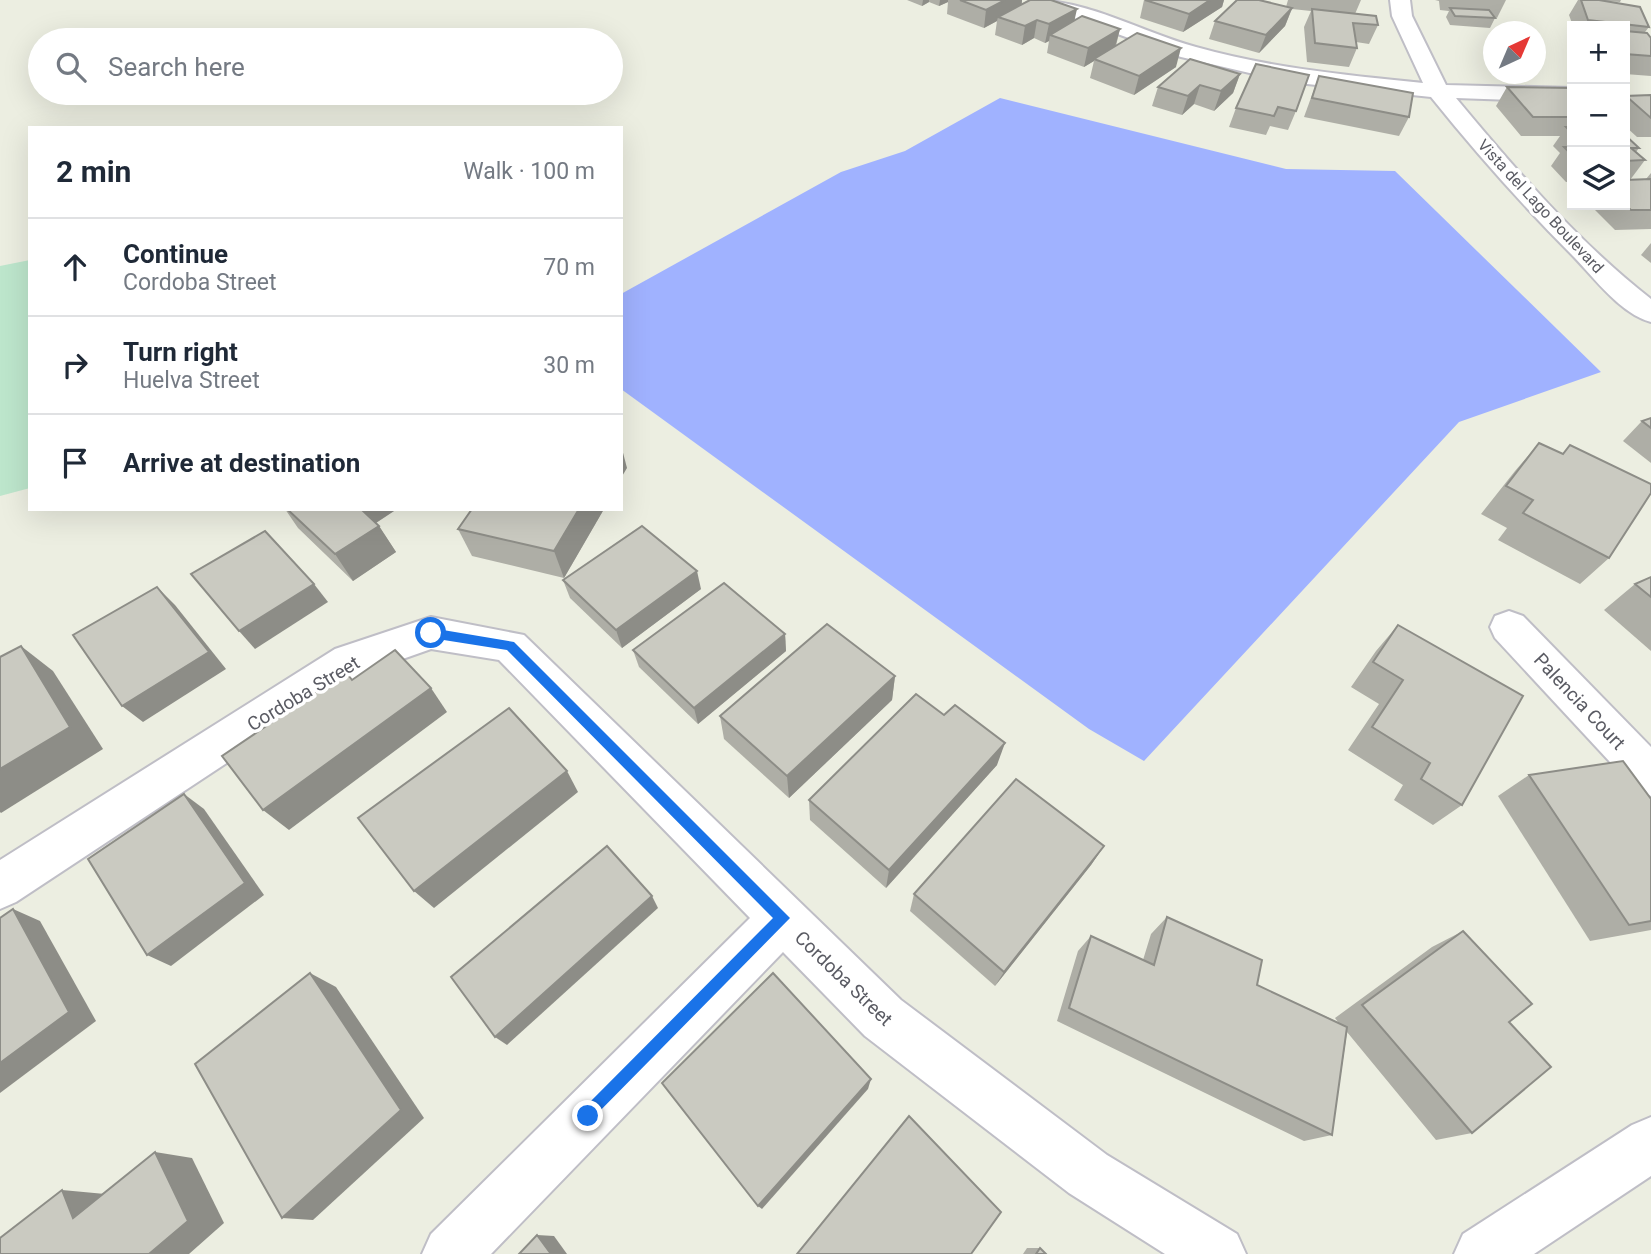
<!DOCTYPE html>
<meta charset="utf-8">
<style>
:root{--surface:#fff;--page:#f2f2f3;--text:#1f2937;--muted:#747a83;--line:#e0e1e3}
body{margin:0;font-family:Roboto,sans-serif;background:var(--page);color:var(--text)}
.controls{position:absolute;right:21px;top:21px;display:grid;overflow:hidden;border-radius:0px;box-shadow:0 7px 28px #0002}
.controls button{width:63px;height:63px;display:grid;place-items:center;padding:0;border:0;border-bottom:2px solid var(--line);background:var(--surface);color:var(--text);font:35px sans-serif}
.compass{position:absolute;left:1483px;top:21px;width:63px;height:63px;border-radius:50%;background:var(--surface);box-shadow:0 7px 28px #0002;rotate:44deg}
.stop{position:absolute;width:21px;height:21px;margin:-16px;border:5px solid #1a73e8;border-radius:50%;background:#fff}
.stop.end{background:#1a73e8;border-color:#fff;box-shadow:0 2px 7px #0008}
.list{margin:0;padding:0;list-style:none}
h2{display:flex;justify-content:space-between;align-items:center;height:91px;margin:0;padding:0 28px;font-size:30px}
h2 small{font-size:23px;font-weight:400;color:var(--muted)}
.list li{display:grid;grid-template-columns:46px 1fr auto;gap:21px;align-items:center;box-sizing:border-box;height:98px;padding:0 28px;border-top:2px solid var(--line)}
.list b{display:block;font-size:26px;white-space:nowrap}
.list p{margin:0;font-size:23px;white-space:nowrap;color:var(--muted)}
.list em{font-size:23px;font-style:normal;color:var(--muted)}
.icon{flex:none;width:38px;height:38px;fill:none;stroke:currentColor;stroke-width:2;stroke-linecap:round;stroke-linejoin:round}
.map{position:relative;flex:none;width:1651px;height:1254px;overflow:hidden}
.search{position:absolute;background:var(--surface);box-shadow:0 7px 28px #0002;left:28px;top:28px;width:595px;height:77px;display:flex;align-items:center;gap:18px;box-sizing:border-box;padding:0 24px;border-radius:38px;color:var(--muted);font-size:26px}
.panel{position:absolute;background:var(--surface);box-shadow:0 7px 28px #0002;left:28px;top:126px;width:595px;height:385px;border-radius:0px}
.map>svg:first-child{display:block}
.green{fill:#bde6cc}
.water{fill:#a0b2ff}
.lines{fill:none;stroke-linecap:round;stroke-linejoin:round}
.minor-casing{stroke:#bfbec6;stroke-width:4}
.minor{fill:#fff;fill-rule:evenodd}
.wall{fill:#aeaea6}
.shaded-wall{fill:#8d8d87}
.building{fill:#cacac1;stroke:#8d8d87;stroke-width:2}
.route{fill:#1a73e8}
.labels{text-anchor:middle;stroke-width:7;stroke-linejoin:round;paint-order:stroke}
.far-street-label{font-size:16px;fill:#5a5b63;stroke:#fff}
.street-label{font-size:19px;fill:#5a5b63;stroke:#fff}
</style>
<div class="map">
<svg width="1651" height="1254" viewBox="0 0 1651 1254">
<rect width="100%" height="100%" fill="#eceee1"/>
<polygon class="green" points="30,260 30,488 0,496 0,266"/>
<polygon class="water" points="1000,98 1286,169 1395,171 1601,372 1459,422 1144,761 1089,729 621,389 621,294 841,172 905,151"/>
<g class="lines">
<defs>
<g id="minor">
<path d="M1032,0C1089,0 1141,32 1196,47C1270,68 1346,75 1423,83L1392,16L1390,0H1410L1412,16L1446,85L1572,88V102L1456,98C1514,168 1579,243 1651,299V322C1621,314 1595,279 1574,257C1523,206 1476,153 1431,97L1288,82L1181,57L1035,4Z"/>
<polygon points="1509,611 1523,616 1651,747 1651,796 1636,790 1495,638 1490,627 1495,616"/>
<polygon points="431,617 524,635 901,1000 1107,1155 1237,1234 1246,1254 1165,1254 1069,1193 865,1036 783,952 491,1254 422,1254 431,1234 750,918 499,660 431,649 363,673 16,902 0,909 0,860 335,649"/>
<polygon points="1651,1117 1651,1176 1534,1254 1454,1254 1463,1234 1632,1125"/>
</g>
</defs>
<use href="#minor" class="minor-casing"/>
<use href="#minor" class="minor"/>
</g>
<g class="wall">
<polygon points="907,0 1022,0 1022,4 1074,20 1120,29 1116,46 1176,67 1134,95 1090,78 1094,61 1084,67 1047,53 1049,41 1045,43 1034,38 1022,45 995,35 997,21 984,28 947,14 948,2 939,6 929,2 922,6"/>
<polygon points="1144,0 1224,0 1222,7 1183,32 1140,18"/>
<polygon points="1288,0 1361,0 1355,14 1378,25 1369,44 1356,42 1357,48 1349,67 1307,62 1304,27 1311,11 1292,9 1285,26 1259,53 1209,39 1215,21 1286,7"/>
<polygon points="1435,0 1506,0 1497,18 1494,17 1495,18 1490,28 1450,25 1446,17 1449,11 1440,10 1439,1"/>
<polygon points="1578,0 1621,0 1620,2 1603,1 1649,27 1645,32 1651,38 1651,76 1625,74 1625,26 1573,26 1569,15"/>
<polygon points="1572,40 1572,51 1569,45"/>
<polygon points="1256,64 1296,111 1288,130 1270,126 1266,135 1229,127 1236,108"/>
<polygon points="1240,74 1233,93 1214,111 1194,104 1182,115 1152,106 1158,87"/>
<polygon points="1319,76 1409,117 1399,136 1304,117 1312,95"/>
<polygon points="1507,87 1572,88 1572,182 1566,182 1551,166 1560,153 1553,146 1560,136 1521,136 1496,106"/>
<polygon points="1651,95 1651,137 1637,137 1625,126 1625,98 1626,96"/>
<polygon points="1625,135 1639,148 1636,152 1645,160 1630,180 1646,179 1651,173 1651,229 1615,230 1590,205 1625,205"/>
<polygon points="1651,243 1651,263 1641,255"/>
<polygon points="1651,418 1651,463 1623,441 1642,421"/>
<polygon points="1539,443 1562,454 1570,445 1609,558 1580,584 1498,540 1507,528 1481,514 1515,471"/>
<polygon points="285,509 397,509 376,523 379,526 396,552 353,581 298,528"/>
<polygon points="472,509 604,509 564,578 472,556 458,529"/>
<polygon points="1651,577 1651,651 1604,610 1635,584"/>
<polygon points="563,580 701,589 622,648 570,598"/>
<polygon points="1398,625 1462,805 1433,825 1394,800 1403,785 1348,750 1379,704 1351,687 1376,651"/>
<polygon points="785,634 786,651 698,724 639,667 633,650"/>
<polygon points="895,676 892,700 789,798 724,739 720,716"/>
<polygon points="997,765 886,888 810,820 809,800"/>
<polygon points="1529,775 1651,799 1651,930 1590,941 1498,796"/>
<polygon points="1104,846 1091,865 995,986 910,911 914,894"/>
<polygon points="1167,917 1257,985 1338,1022 1335,1018 1432,947 1463,931 1509,1022 1472,1133 1436,1140 1347,1032 1332,1135 1304,1141 1057,1021 1078,951 1091,936 1143,960 1151,934"/>
<polygon points="1027,1248 1040,1248 1046,1254 1023,1254"/>
</g>
<g class="shaded-wall">
<polygon points="923,0 929,0 929,2 922,6"/>
<polygon points="940,0 948,0 948,2 939,6"/>
<polygon points="1005,0 1022,0 1021,8 998,17 997,21 984,28 986,10"/>
<polygon points="1210,0 1224,0 1222,7 1183,32 1189,14"/>
<polygon points="1292,8 1285,26 1259,53 1266,35"/>
<polygon points="1077,9 1073,27 1050,35 1049,41 1045,43 1049,24"/>
<polygon points="1037,20 1034,38 1022,45 1025,26"/>
<polygon points="1120,29 1115,47 1094,59 1094,61 1084,67 1088,48"/>
<polygon points="1181,48 1176,67 1134,95 1139,76"/>
<polygon points="1240,74 1233,93 1214,111 1221,91"/>
<polygon points="1200,85 1194,104 1182,115 1188,96"/>
<polygon points="621,445 627,468 621,478"/>
<polygon points="357,509 397,509 368,528"/>
<polygon points="579,509 604,509 564,578 554,551"/>
<polygon points="379,526 396,552 353,581 335,554"/>
<polygon points="697,571 701,589 622,648 616,630"/>
<polygon points="314,584 328,602 255,649 239,631"/>
<polygon points="157,587 175,605 226,669 143,722 122,706"/>
<polygon points="785,634 786,651 698,724 694,708"/>
<polygon points="21,646 53,671 103,749 1,813 0,812 0,769"/>
<polygon points="895,676 892,700 789,798 787,776"/>
<polygon points="431,688 447,712 289,830 263,810"/>
<polygon points="1005,743 997,765 886,888 889,870"/>
<polygon points="567,771 578,792 434,908 414,891"/>
<polygon points="184,794 204,809 264,895 171,966 147,955"/>
<polygon points="1104,846 1091,865 995,986 1004,972"/>
<polygon points="652,896 658,908 507,1045 495,1037"/>
<polygon points="13,909 40,921 96,1021 0,1093 0,1063"/>
<polygon points="310,973 336,987 424,1118 313,1220 282,1218"/>
<polygon points="871,1079 868,1089 762,1209 758,1206"/>
<polygon points="155,1152 192,1158 224,1223 189,1254 149,1254"/>
<polygon points="62,1190 105,1194 73,1218"/>
<polygon points="537,1235 554,1236 567,1254 551,1254"/>
</g>
<g class="building">
<polygon points="960,0 1005,0 986,10"/>
<polygon points="1030,0 1051,0 1077,9 1049,24 1037,20 1025,26 998,17"/>
<polygon points="1145,0 1210,0 1189,14"/>
<polygon points="1237,0 1259,0 1292,8 1266,35 1215,21"/>
<polygon points="1581,0 1599,0 1640,7 1649,27 1588,20"/>
<polygon points="1450,8 1489,10 1495,18 1455,16"/>
<polygon points="1312,9 1376,16 1378,25 1353,23 1357,48 1315,43"/>
<polygon points="1082,16 1120,29 1088,48 1050,35"/>
<polygon points="1625,31 1647,33 1651,38 1651,56 1625,54"/>
<polygon points="1137,33 1181,48 1139,76 1094,59"/>
<polygon points="1190,59 1240,74 1221,91 1200,85 1188,96 1158,87"/>
<polygon points="1256,64 1309,75 1296,111 1278,107 1274,116 1236,108"/>
<polygon points="1319,76 1413,93 1409,117 1312,98"/>
<polygon points="1507,87 1572,88 1572,117 1533,117"/>
<polygon points="1651,95 1651,118 1626,96"/>
<polygon points="1566,127 1572,127 1572,133"/>
<polygon points="1625,135 1639,148 1631,148 1645,160 1625,161"/>
<polygon points="1564,147 1572,147 1572,155"/>
<polygon points="1651,179 1651,210 1631,210 1625,205 1625,180"/>
<polygon points="1651,418 1651,428 1642,421"/>
<polygon points="1539,443 1563,454 1570,445 1651,484 1651,493 1609,558 1523,513 1533,500 1506,486"/>
<polygon points="287,509 361,509 379,526 335,554"/>
<polygon points="472,509 579,509 554,551 458,529"/>
<polygon points="642,526 697,571 616,630 563,580"/>
<polygon points="265,531 314,584 239,631 191,574"/>
<polygon points="1651,577 1651,597 1635,584"/>
<polygon points="724,583 785,634 694,708 633,650"/>
<polygon points="157,587 209,652 122,706 73,635"/>
<polygon points="827,624 895,676 787,776 720,716"/>
<polygon points="1398,625 1523,696 1462,805 1421,779 1430,763 1372,727 1403,680 1373,662"/>
<polygon points="21,646 70,727 0,769 0,657"/>
<polygon points="395,650 431,688 263,810 222,756 346,672 352,680"/>
<polygon points="916,694 944,715 955,705 1005,743 889,870 809,800"/>
<polygon points="509,708 567,771 414,891 358,818"/>
<polygon points="1623,761 1651,799 1651,921 1629,925 1529,775"/>
<polygon points="1016,779 1104,846 1004,972 914,894"/>
<polygon points="184,794 245,883 147,955 88,859"/>
<polygon points="607,846 652,896 495,1037 451,977"/>
<polygon points="13,909 69,1012 0,1063 0,918"/>
<polygon points="1167,917 1262,960 1257,985 1347,1027 1332,1135 1069,1008 1091,936 1154,965"/>
<polygon points="1463,931 1532,1004 1509,1022 1551,1067 1472,1133 1362,1005"/>
<polygon points="310,973 401,1110 282,1218 195,1064"/>
<polygon points="773,973 871,1079 758,1206 662,1083"/>
<polygon points="909,1116 1001,1212 971,1254 797,1254"/>
<polygon points="155,1152 188,1221 149,1254 0,1254 0,1238 62,1190 73,1218"/>
<polygon points="537,1235 551,1254 519,1254"/>
<polygon points="1040,1248 1046,1254 1036,1254"/>
</g>
<polygon class="route" points="431,628 514,642 790,918 588,1123 582,1121 582,1110 773,918 507,650 431,638 426,633"/>
<g class="labels">
<g class="far-street-label">
<text transform="translate(1541 206) rotate(47)" y="6">Vista del Lago Boulevard</text>
</g>
<g class="street-label">
<text transform="translate(303 693) rotate(-31)" y="7">Cordoba Street</text>
<text transform="translate(1580 701) rotate(47)" y="7">Palencia Court</text>
<text transform="translate(844 978) rotate(44)" y="7">Cordoba Street</text>
</g>
</g>
</svg>
<div class="controls">
<button>+</button>
<button>−</button>
<button><svg class="icon" aria-label="layers" viewBox="0 0 24 24"><path d="M12 4l9 5-9 5-9-5zM3 14l9 5 9-5"/></svg></button>
</div>
<svg class="compass" viewBox="-18 -18 36 36"><path d="M0-13l5 13h-10z" fill="#e53935"/><path d="M0 13l5-13h-10z" fill="#747a83"/></svg>
<div class="stop" style="left:431px;top:633px"></div>
<div class="stop end" style="left:588px;top:1116px"></div>
<div class="search"><svg class="icon" aria-label="search" viewBox="0 0 24 24"><circle cx="10" cy="10" r="6"/><path d="M15 15l6 6"/></svg>Search here</div>
<section class="panel">
<h2>2 min<small>Walk · 100 m</small></h2>
<ul class="list">
<li><svg class="icon" aria-label="ahead" viewBox="0 0 24 24"><path d="M12 20V5M6 11l6-6 6 6"/></svg><div><b>Continue</b><p>Cordoba Street</p></div><em>70 m</em></li>
<li><svg class="icon" aria-label="right" viewBox="0 0 24 24"><path d="M7 20v-9h11M14 6l5 5-5 5"/></svg><div><b>Turn right</b><p>Huelva Street</p></div><em>30 m</em></li>
<li><svg class="icon" aria-label="arrive" viewBox="0 0 24 24"><path d="M6 21V4h12l-3 4 3 4H6"/></svg><div><b>Arrive at destination</b></div></li>
</ul>
</section>
</div>
